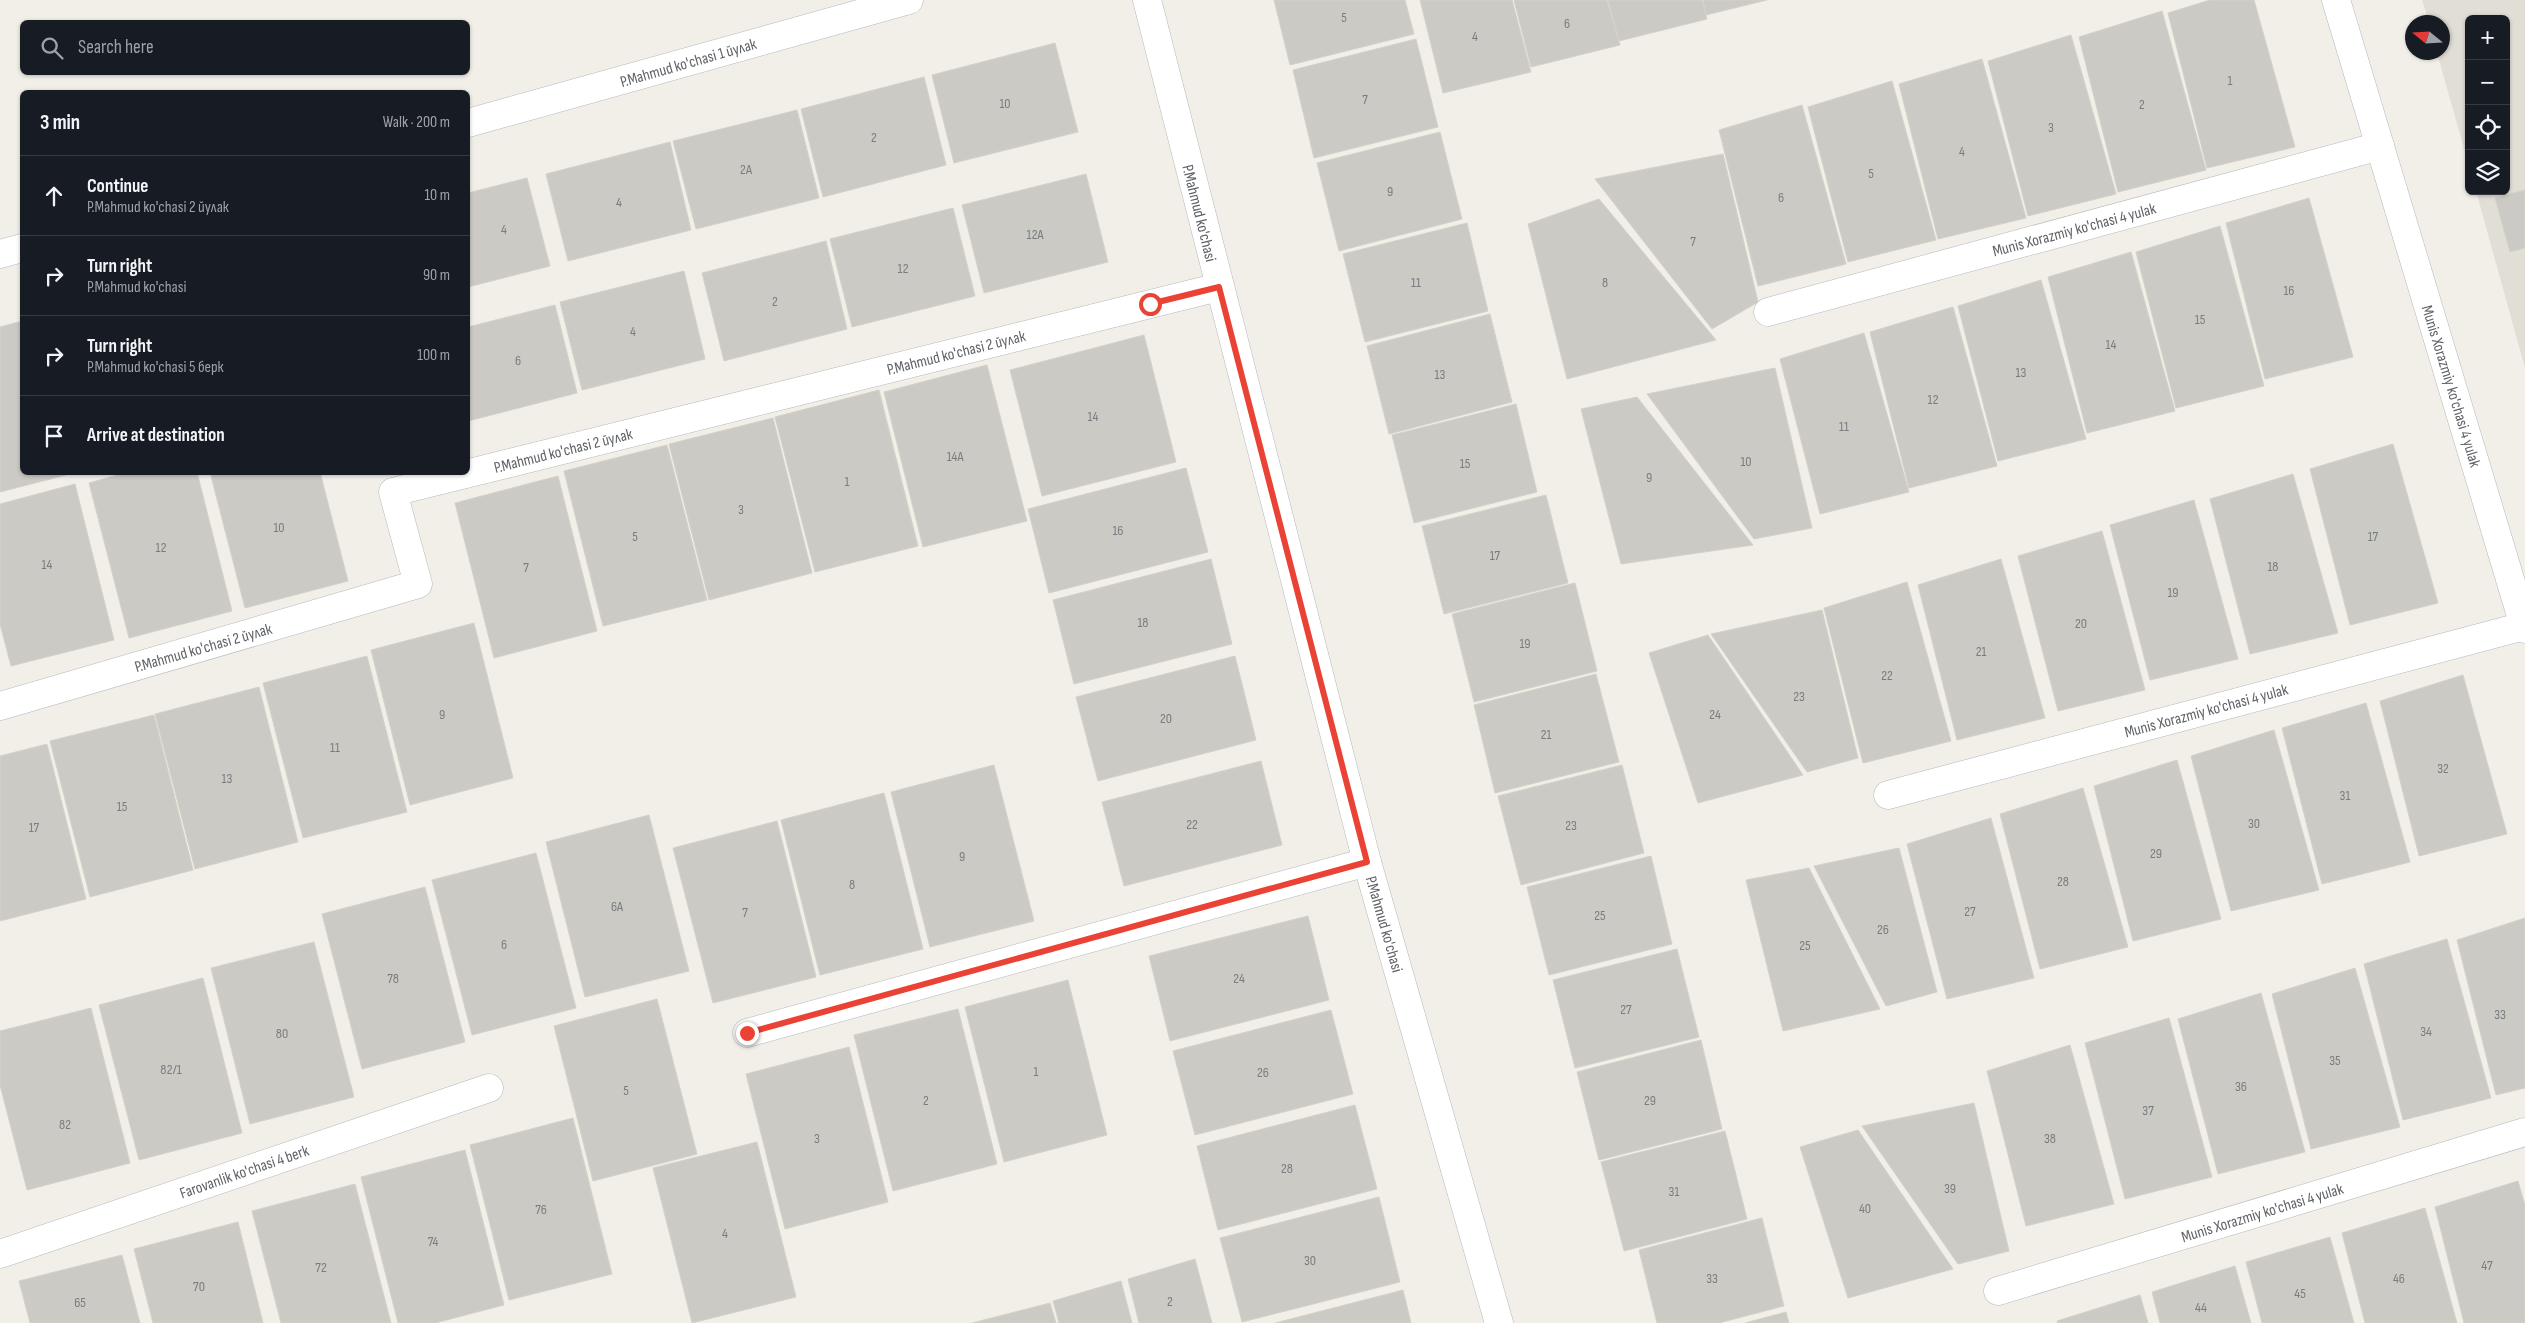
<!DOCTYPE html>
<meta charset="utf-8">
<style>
:root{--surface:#171b24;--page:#20242c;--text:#f1f3f6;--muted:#9ea1a6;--line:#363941}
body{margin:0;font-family:"Sofia Sans Condensed",sans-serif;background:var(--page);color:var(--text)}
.controls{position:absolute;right:15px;top:15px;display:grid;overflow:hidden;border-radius:8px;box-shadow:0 1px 4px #0004}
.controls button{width:45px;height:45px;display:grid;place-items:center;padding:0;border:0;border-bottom:1px solid var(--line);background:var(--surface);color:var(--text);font:25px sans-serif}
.compass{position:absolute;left:2405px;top:15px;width:45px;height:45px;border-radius:50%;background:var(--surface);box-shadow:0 1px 4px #0004;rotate:288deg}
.stop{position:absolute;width:15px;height:15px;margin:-11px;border:4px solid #ea4335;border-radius:50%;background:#fff}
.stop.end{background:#ea4335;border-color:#fff;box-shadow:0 1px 5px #0008}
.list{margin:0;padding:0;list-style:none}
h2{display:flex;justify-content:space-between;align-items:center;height:65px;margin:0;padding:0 20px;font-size:21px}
h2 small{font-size:16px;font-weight:400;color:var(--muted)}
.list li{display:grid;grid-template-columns:32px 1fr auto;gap:15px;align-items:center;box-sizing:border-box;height:80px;padding:0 20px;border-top:1px solid var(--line)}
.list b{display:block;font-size:19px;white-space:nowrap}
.list p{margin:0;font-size:16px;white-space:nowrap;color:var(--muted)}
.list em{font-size:16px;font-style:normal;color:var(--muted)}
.icon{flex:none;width:28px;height:28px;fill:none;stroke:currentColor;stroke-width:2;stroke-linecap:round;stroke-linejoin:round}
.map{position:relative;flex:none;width:2525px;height:1323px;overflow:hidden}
.search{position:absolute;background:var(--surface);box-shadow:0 1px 4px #0004;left:20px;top:20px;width:450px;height:55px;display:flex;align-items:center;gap:12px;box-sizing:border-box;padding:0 18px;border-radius:8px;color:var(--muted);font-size:19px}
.panel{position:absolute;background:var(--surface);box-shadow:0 1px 4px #0004;left:20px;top:90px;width:450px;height:385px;border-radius:8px}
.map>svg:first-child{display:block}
.education{fill:#e1ded6}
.building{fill:#cccac5;stroke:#d6d1c6}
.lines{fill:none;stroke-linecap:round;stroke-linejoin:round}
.minor-casing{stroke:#b5b8bc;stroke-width:29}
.minor{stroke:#fff;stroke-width:28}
.route{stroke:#ea4335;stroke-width:6}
.labels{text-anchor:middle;stroke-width:4;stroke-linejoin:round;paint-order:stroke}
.number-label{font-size:14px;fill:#7a7d7f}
.street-label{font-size:16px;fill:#5f6368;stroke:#fff}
</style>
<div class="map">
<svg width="2525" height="1323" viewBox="0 0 2525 1323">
<rect width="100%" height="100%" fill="#f1efe8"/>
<polygon class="education" points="2422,0 2525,0 2525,368 2476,191 2506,191 2506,19 2469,19 2469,166 2437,53 2442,52 2442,22 2429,22"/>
<g class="building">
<polygon points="1274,0 1405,0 1414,34 1290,65"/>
<polygon points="1420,0 1512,0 1531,72 1443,93"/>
<polygon points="1514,0 1607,0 1620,45 1531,67"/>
<polygon points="1608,0 1702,0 1707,19 1619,41"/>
<polygon points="1703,0 1767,0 1706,15"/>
<polygon points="2210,0 2254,0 2295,147 2207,168 2168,13"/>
<polygon points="2162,11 2206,170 2118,192 2079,37"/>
<polygon points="2071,35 2116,194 2028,216 1988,61"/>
<polygon points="1416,39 1438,127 1314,158 1293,70"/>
<polygon points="1055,43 1078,132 954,163 932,75"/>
<polygon points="1982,59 2026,218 1938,239 1899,84"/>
<polygon points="924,77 946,165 823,197 801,109"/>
<polygon points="1892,81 1936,240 1848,262 1808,107"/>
<polygon points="1802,105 1846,264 1758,286 1719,130"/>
<polygon points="797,110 819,198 696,229 673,141"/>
<polygon points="1440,132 1462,219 1339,251 1317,163"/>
<polygon points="670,142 691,230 568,261 546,174"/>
<polygon points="1723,154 1758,302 1712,329 1595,179"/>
<polygon points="1086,174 1108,262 984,293 962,205"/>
<polygon points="527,178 550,266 468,287 468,193"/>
<polygon points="2525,190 2525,248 2510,252 2495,198"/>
<polygon points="2309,198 2353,357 2265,379 2226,223"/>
<polygon points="1599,199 1716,340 1567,379 1528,224"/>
<polygon points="953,208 975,296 852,327 830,239"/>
<polygon points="1467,223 1488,311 1365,342 1343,254"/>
<polygon points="2220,226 2264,386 2176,408 2136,252"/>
<polygon points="826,241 847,329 724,361 702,273"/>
<polygon points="2131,252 2175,411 2087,433 2048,277"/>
<polygon points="684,271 705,359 582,390 560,302"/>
<polygon points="2041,280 2086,439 1998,461 1958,306"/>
<polygon points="555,305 577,393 468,421 468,327"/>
<polygon points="1953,307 1997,466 1909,488 1870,332"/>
<polygon points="1490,314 1512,402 1389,434 1367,346"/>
<polygon points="22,321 22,472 66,472 66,475 0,492 0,327"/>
<polygon points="1864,333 1909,492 1820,514 1780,359"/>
<polygon points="1144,335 1176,462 1042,496 1010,370"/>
<polygon points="987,365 1027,521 923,547 884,392"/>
<polygon points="1775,368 1812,528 1754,539 1647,394"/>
<polygon points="879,390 918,546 815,572 775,417"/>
<polygon points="1637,397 1753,545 1621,564 1581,409"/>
<polygon points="1516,404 1537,492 1414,523 1392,435"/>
<polygon points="773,418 812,573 709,600 669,444"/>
<polygon points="2393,444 2438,603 2350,625 2310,469"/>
<polygon points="667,445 707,600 603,626 564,471"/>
<polygon points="1186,468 1208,552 1049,593 1028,509"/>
<polygon points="128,472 197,472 232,611 129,638 89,483"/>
<polygon points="210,472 320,472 348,581 245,608"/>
<polygon points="2293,474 2338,633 2250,654 2210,499"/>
<polygon points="558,476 597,631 494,658 455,503"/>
<polygon points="75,484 114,640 11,666 0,624 0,504"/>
<polygon points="1546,495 1568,583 1444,614 1422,526"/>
<polygon points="2194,500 2238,659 2150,680 2110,525"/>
<polygon points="2102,531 2145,690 2058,711 2018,556"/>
<polygon points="1211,559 1232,644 1074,684 1053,600"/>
<polygon points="2001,559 2045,718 1957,740 1918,585"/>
<polygon points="1907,582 1951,741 1863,763 1824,608"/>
<polygon points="1575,583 1597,671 1474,702 1452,614"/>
<polygon points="1822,610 1858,758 1807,772 1711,634"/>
<polygon points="474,623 513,778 410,805 371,650"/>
<polygon points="1708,635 1803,775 1698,803 1649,653"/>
<polygon points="367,656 407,812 303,838 263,683"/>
<polygon points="1235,656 1256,740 1098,781 1076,697"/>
<polygon points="1596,674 1619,762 1495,793 1474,705"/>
<polygon points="2463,675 2507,834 2419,856 2380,701"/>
<polygon points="259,687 298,842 195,869 155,714"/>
<polygon points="2366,703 2410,862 2322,884 2282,728"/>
<polygon points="154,715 193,870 90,897 50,741"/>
<polygon points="2274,730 2319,890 2231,911 2191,756"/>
<polygon points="47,744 86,899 0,921 0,756"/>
<polygon points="2177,760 2221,919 2133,941 2094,786"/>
<polygon points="1261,761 1282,845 1124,886 1102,802"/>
<polygon points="994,765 1034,921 930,947 891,792"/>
<polygon points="1622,765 1644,853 1521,885 1498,796"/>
<polygon points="2083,788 2128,947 2040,969 2000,814"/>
<polygon points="884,793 923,949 820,975 781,820"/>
<polygon points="649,815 689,971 585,997 546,842"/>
<polygon points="1991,818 2034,978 1947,999 1907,844"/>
<polygon points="777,821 816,977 713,1003 673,848"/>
<polygon points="1899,848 1937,992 1886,1006 1814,866"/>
<polygon points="536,853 576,1008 472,1035 432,880"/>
<polygon points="1651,856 1672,944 1549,975 1527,887"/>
<polygon points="1809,868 1880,1009 1783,1031 1746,880"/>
<polygon points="425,887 465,1042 362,1069 322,914"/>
<polygon points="1308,916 1329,1000 1170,1041 1149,956"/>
<polygon points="2525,918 2525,1088 2496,1095 2457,940"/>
<polygon points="2447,939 2491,1098 2403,1120 2364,964"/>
<polygon points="314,942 354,1097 250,1124 211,968"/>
<polygon points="1677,949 1699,1037 1575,1068 1553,980"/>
<polygon points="2355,968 2400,1127 2311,1149 2272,994"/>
<polygon points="203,978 242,1133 139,1160 99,1005"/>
<polygon points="1068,980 1107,1135 1004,1162 965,1007"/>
<polygon points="2261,993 2305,1152 2218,1174 2178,1019"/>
<polygon points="657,999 697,1154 593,1181 554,1026"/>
<polygon points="91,1008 130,1163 27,1190 0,1085 0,1031"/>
<polygon points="958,1009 997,1164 893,1191 854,1035"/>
<polygon points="1331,1010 1353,1094 1195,1135 1173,1051"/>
<polygon points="2169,1018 2212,1177 2125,1199 2085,1043"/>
<polygon points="1701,1040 1722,1129 1599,1160 1577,1072"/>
<polygon points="2070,1045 2114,1204 2026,1226 1987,1071"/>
<polygon points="849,1047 888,1202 785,1229 746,1074"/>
<polygon points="1974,1103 2009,1251 1958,1264 1862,1126"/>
<polygon points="1355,1105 1377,1189 1218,1230 1197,1146"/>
<polygon points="573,1118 612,1274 509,1300 470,1145"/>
<polygon points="1858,1130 1953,1269 1848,1298 1800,1147"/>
<polygon points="1725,1131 1747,1219 1624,1251 1601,1162"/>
<polygon points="757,1142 796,1297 692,1323 653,1168"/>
<polygon points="465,1150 504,1305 435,1323 398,1323 361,1177"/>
<polygon points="2518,1181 2525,1205 2525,1323 2464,1323 2435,1207"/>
<polygon points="355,1184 391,1323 281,1323 252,1211"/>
<polygon points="1379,1197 1400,1282 1242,1322 1220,1238"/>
<polygon points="2425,1208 2457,1323 2365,1323 2342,1233"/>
<polygon points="1762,1218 1784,1306 1719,1323 1657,1323 1639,1250"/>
<polygon points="238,1222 263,1323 153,1323 134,1249"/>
<polygon points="2330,1237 2354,1323 2262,1323 2246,1262"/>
<polygon points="122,1255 140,1323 30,1323 19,1281"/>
<polygon points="1195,1259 1212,1323 1139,1323 1128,1279"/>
<polygon points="2235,1266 2251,1323 2160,1323 2152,1292"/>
<polygon points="1121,1281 1132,1323 1059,1323 1053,1301"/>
<polygon points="1403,1290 1411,1323 1275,1323"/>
<polygon points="2140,1295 2148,1323 2058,1323 2057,1321"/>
<polygon points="1050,1303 1056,1323 972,1323"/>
<polygon points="1786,1312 1789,1323 1745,1323"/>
</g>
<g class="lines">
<defs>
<g id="minor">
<polyline points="1147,0 1367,862 1499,1323"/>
<polyline points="2336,0 2525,629"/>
<polyline points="468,123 909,0"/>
<polyline points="0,254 22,248"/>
<polyline points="1768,312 2380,146"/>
<polyline points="0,706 418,584 393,492 1219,287"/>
<polyline points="1888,795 2524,626"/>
<polyline points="747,1033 1367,862"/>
<polyline points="0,1254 489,1088"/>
<polyline points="1998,1291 2525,1132"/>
</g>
</defs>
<use href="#minor" class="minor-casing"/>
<use href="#minor" class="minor"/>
</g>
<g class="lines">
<polyline class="route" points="747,1033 1367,862 1219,287 1150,304"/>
</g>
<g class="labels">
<g class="number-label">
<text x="1344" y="22">5</text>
<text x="1567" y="28">6</text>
<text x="1475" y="41">4</text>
<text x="2230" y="85">1</text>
<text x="1365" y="104">7</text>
<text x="1005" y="108">10</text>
<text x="2142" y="109">2</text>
<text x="2051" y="132">3</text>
<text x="874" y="142">2</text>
<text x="1962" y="156">4</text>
<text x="746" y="174">2A</text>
<text x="1871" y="178">5</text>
<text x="1390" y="196">9</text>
<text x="1781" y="202">6</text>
<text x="619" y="207">4</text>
<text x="504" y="234">4</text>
<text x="1035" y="239">12А</text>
<text x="1693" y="246">7</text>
<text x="903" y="273">12</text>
<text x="1416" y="287">11</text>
<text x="1605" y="287">8</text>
<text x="2289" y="295">16</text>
<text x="775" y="306">2</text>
<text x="2200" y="324">15</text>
<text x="633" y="336">4</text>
<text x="2111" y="349">14</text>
<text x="518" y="365">6</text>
<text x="2021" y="377">13</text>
<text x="1440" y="379">13</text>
<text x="1933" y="404">12</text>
<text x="1093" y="421">14</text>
<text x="1844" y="431">11</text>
<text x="955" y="461">14А</text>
<text x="1746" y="466">10</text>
<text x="1465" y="468">15</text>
<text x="1649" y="482">9</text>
<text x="847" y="486">1</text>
<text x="741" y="514">3</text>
<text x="279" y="532">10</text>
<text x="1118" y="535">16</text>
<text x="635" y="541">5</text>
<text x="2373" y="541">17</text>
<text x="161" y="552">12</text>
<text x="1495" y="560">17</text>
<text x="47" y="569">14</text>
<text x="2273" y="571">18</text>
<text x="526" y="572">7</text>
<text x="2173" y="597">19</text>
<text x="1143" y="627">18</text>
<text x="2081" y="628">20</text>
<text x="1525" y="648">19</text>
<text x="1981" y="656">21</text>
<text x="1887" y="680">22</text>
<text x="1799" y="701">23</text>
<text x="442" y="719">9</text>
<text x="1715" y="719">24</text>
<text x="1166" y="723">20</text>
<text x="1546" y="739">21</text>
<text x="335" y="752">11</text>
<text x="2443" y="773">32</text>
<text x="227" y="783">13</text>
<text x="2345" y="800">31</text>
<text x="122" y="811">15</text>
<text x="2254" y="828">30</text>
<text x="1192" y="829">22</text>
<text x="1571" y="830">23</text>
<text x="34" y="832">17</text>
<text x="2156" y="858">29</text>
<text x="962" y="861">9</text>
<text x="2063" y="886">28</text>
<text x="852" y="889">8</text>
<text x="617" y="911">6А</text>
<text x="1970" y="916">27</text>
<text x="745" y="917">7</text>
<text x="1600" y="920">25</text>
<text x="1883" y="934">26</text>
<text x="504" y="949">6</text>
<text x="1805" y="950">25</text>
<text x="393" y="983">78</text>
<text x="1239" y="983">24</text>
<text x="1626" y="1014">27</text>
<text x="2500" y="1019">33</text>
<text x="2426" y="1036">34</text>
<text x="282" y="1038">80</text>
<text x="2335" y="1065">35</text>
<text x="171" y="1074">82/1</text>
<text x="1036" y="1076">1</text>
<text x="1263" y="1077">26</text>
<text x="2241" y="1091">36</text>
<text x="626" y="1095">5</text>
<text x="926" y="1105">2</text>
<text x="1650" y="1105">29</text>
<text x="2148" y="1115">37</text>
<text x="65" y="1129">82</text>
<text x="817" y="1143">3</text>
<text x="2050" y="1143">38</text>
<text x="1287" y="1173">28</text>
<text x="1950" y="1193">39</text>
<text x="1674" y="1196">31</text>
<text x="1865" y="1213">40</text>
<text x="541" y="1214">76</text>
<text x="725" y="1238">4</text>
<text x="433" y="1246">74</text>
<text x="1310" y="1265">30</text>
<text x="2487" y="1270">47</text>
<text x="321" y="1272">72</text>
<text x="1712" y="1283">33</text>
<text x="2399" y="1283">46</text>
<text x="199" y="1291">70</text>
<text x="2300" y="1298">45</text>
<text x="1170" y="1306">2</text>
<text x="80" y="1307">65</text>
<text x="2201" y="1312">44</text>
</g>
<g class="street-label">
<text transform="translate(688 62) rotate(-16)" y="6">P.Mahmud ko'chasi 1 йулак</text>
<text transform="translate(1200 213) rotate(76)" y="6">P.Mahmud ko'chasi</text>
<text transform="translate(2074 229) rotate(-15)" y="6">Munis Xorazmiy ko'chasi 4 yulak</text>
<text transform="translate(956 352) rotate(-14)" y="6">P.Mahmud ko'chasi 2 йулак</text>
<text transform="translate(2452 386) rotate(73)" y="6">Munis Xorazmiy ko'chasi 4 yulak</text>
<text transform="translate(563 450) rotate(-14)" y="6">P.Mahmud ko'chasi 2 йулак</text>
<text transform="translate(203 647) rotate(-16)" y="6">P.Mahmud ko'chasi 2 йулак</text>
<text transform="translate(2206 710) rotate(-15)" y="6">Munis Xorazmiy ko'chasi 4 yulak</text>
<text transform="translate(1385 924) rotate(74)" y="6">P.Mahmud ko'chasi</text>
<text transform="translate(244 1171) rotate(-19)" y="6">Farovanlik ko'chasi 4 berk</text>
<text transform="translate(2262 1212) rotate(-17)" y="6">Munis Xorazmiy ko'chasi 4 yulak</text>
</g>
</g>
</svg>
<div class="controls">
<button>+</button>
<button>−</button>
<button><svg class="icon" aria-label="locate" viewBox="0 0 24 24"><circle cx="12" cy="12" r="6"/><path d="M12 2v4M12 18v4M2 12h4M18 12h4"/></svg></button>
<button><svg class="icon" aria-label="layers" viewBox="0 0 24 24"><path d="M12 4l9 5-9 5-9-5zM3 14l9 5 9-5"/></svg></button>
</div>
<svg class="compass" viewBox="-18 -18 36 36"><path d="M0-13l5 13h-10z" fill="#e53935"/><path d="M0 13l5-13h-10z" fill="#9ea1a6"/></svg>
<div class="stop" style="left:1150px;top:304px"></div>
<div class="stop end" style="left:747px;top:1033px"></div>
<div class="search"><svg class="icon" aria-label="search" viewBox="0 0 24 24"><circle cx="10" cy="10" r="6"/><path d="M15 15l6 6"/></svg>Search here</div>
<section class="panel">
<h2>3 min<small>Walk · 200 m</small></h2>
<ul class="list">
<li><svg class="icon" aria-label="ahead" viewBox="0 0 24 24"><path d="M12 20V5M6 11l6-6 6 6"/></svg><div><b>Continue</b><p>P.Mahmud ko'chasi 2 йулак</p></div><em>10 m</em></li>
<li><svg class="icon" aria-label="right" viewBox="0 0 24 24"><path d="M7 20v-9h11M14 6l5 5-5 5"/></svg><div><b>Turn right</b><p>P.Mahmud ko'chasi</p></div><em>90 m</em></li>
<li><svg class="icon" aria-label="right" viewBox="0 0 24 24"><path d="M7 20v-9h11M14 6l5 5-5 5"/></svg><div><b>Turn right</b><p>P.Mahmud ko'chasi 5 берк</p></div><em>100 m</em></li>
<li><svg class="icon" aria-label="arrive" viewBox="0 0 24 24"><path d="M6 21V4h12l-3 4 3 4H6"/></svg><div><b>Arrive at destination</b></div></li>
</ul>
</section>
</div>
